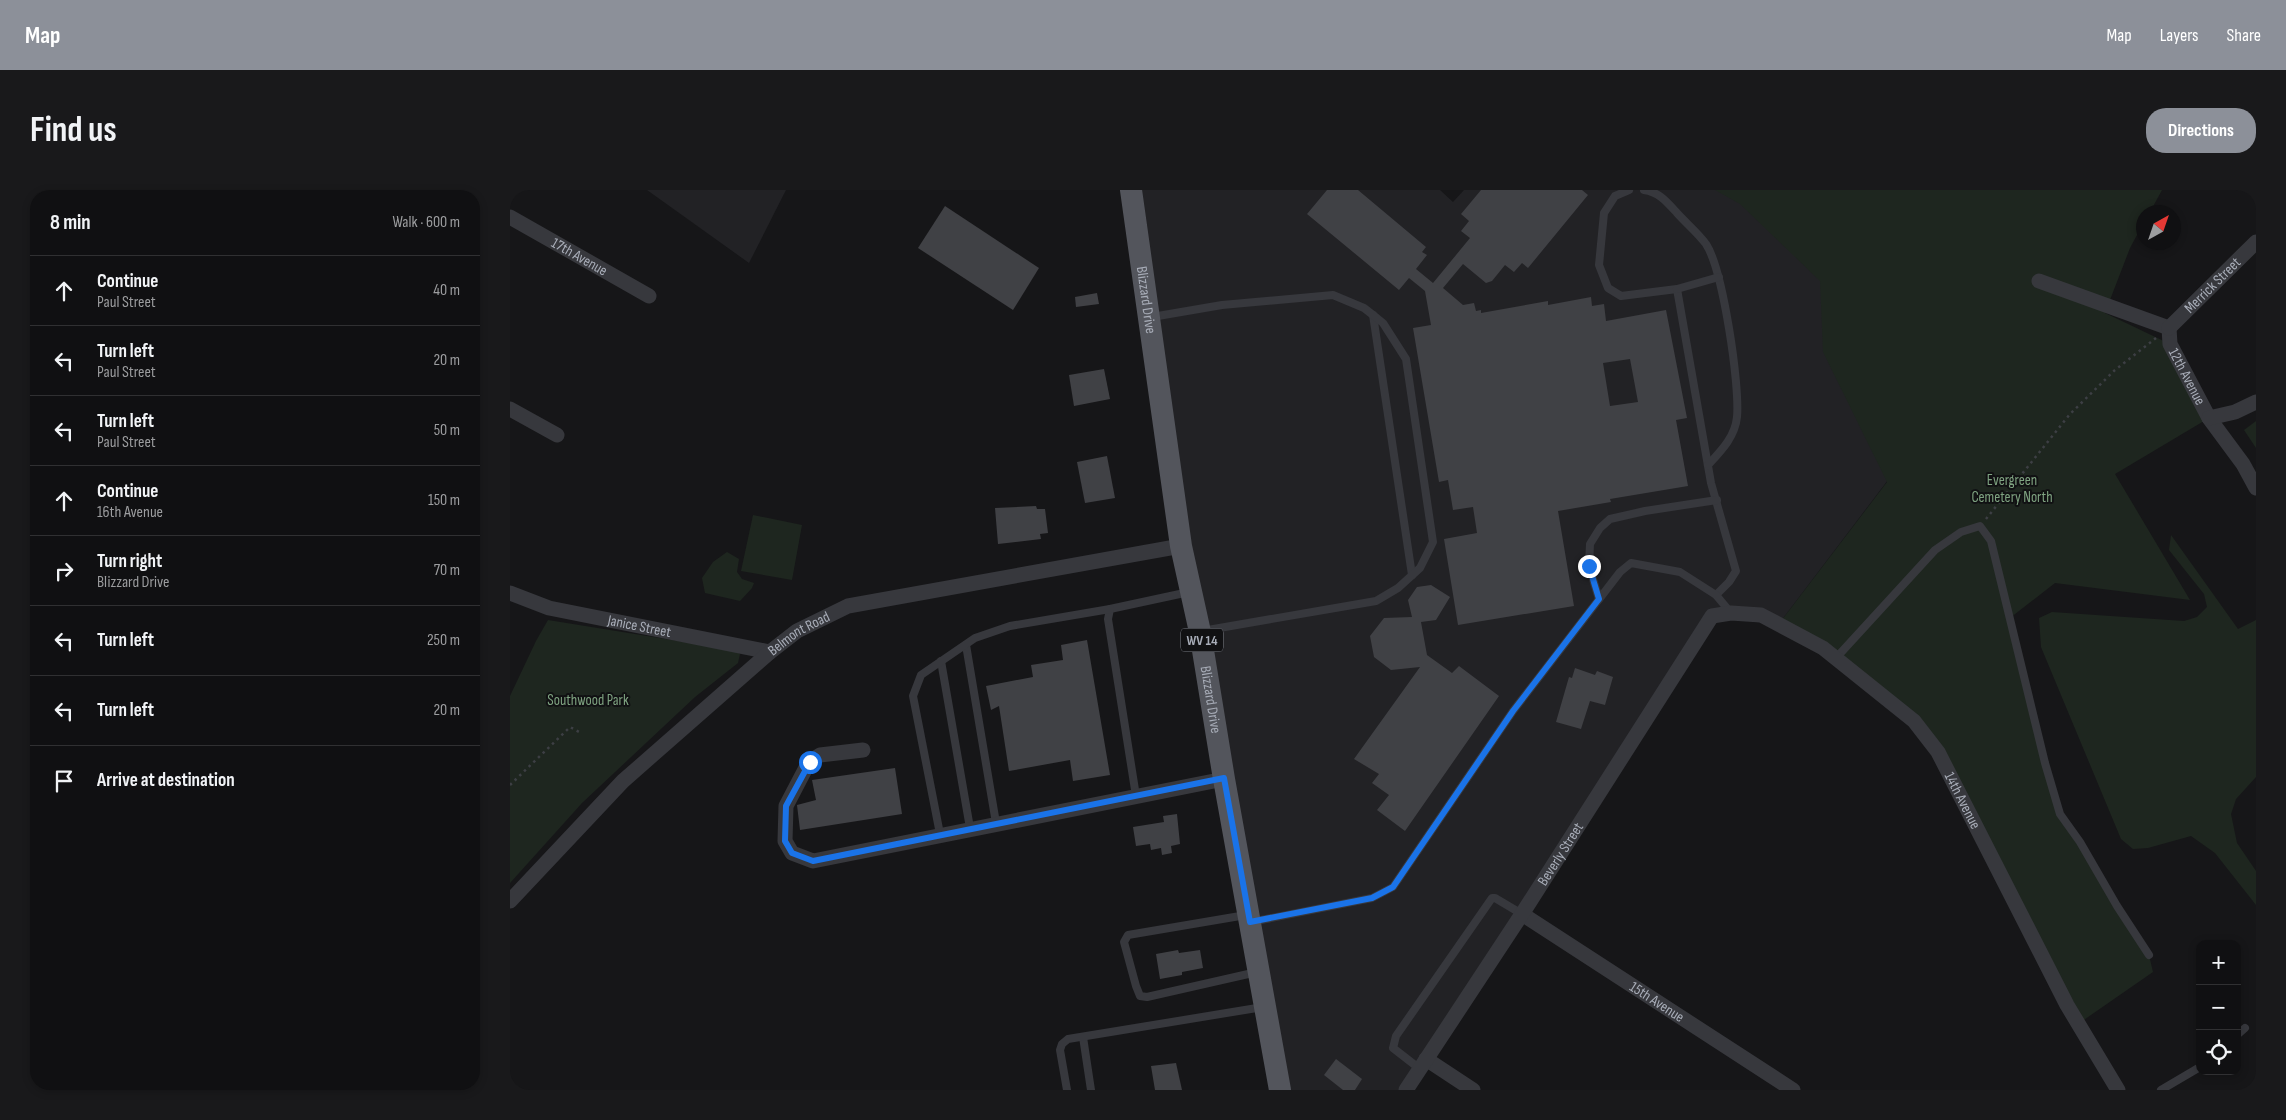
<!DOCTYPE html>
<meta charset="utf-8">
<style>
:root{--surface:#101012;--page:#19191b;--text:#f1f3f6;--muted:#9c9d9f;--line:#303032;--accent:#8c9099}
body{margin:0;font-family:"Sofia Sans Condensed",sans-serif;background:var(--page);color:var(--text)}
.controls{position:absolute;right:15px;bottom:15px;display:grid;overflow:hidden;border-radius:10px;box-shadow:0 2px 8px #0003}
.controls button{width:45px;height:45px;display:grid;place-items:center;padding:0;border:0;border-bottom:1px solid var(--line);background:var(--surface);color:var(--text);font:25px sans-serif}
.compass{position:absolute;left:1626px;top:15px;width:45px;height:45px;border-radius:50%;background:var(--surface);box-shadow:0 2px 8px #0003;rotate:40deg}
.stop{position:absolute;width:15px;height:15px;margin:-11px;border:4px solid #1a73e8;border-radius:50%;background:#fff}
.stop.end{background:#1a73e8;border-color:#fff;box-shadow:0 1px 5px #0008}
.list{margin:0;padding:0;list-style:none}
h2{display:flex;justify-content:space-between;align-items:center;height:65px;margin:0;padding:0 20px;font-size:21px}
h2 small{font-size:16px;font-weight:400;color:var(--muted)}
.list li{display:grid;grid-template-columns:32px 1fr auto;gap:15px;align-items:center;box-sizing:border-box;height:70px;padding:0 20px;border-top:1px solid var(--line)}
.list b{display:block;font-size:19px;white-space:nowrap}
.list p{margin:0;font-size:16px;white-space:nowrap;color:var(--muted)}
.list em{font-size:16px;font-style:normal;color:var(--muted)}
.icon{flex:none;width:28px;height:28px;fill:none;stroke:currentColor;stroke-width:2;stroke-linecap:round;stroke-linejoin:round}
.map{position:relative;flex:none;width:1746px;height:900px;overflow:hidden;border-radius:20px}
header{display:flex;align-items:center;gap:30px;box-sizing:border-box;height:70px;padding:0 25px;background:var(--accent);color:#fff}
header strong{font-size:24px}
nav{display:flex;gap:28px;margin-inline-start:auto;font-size:18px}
.intro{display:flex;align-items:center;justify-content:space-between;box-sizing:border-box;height:120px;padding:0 30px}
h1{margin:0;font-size:35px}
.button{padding:12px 22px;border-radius:20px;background:var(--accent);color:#fff;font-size:18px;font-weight:700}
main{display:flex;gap:30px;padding:0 30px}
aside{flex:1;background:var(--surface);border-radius:20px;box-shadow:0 2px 8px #0003}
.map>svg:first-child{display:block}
.built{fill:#222225}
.green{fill:#1e261f}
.building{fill:#404145;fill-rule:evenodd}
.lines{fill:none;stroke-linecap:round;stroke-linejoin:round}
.path{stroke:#3d3f44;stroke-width:2.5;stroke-dasharray:2.5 4;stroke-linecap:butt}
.service{stroke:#37383d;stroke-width:8}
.minor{stroke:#37383d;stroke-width:15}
.primary{stroke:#53555c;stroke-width:22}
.route{stroke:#1a73e8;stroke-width:6}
.labels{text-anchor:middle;stroke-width:4;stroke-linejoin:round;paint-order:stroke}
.shield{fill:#111113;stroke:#7b7e86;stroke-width:1}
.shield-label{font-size:14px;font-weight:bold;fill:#a8adb8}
.street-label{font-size:15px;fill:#a8adb8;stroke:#111113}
.park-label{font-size:15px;fill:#7fa381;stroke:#111113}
</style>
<header>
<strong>Map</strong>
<nav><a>Map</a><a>Layers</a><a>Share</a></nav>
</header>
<div class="intro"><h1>Find us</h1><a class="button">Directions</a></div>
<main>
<aside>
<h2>8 min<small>Walk · 600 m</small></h2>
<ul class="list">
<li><svg class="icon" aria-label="ahead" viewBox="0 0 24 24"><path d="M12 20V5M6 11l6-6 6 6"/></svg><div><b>Continue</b><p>Paul Street</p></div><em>40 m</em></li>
<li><svg class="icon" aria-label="left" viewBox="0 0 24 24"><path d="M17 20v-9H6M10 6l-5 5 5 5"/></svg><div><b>Turn left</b><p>Paul Street</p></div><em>20 m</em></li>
<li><svg class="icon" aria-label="left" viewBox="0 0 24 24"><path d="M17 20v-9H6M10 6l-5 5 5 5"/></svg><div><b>Turn left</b><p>Paul Street</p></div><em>50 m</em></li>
<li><svg class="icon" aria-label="ahead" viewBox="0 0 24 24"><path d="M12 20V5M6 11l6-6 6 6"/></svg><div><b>Continue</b><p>16th Avenue</p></div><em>150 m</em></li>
<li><svg class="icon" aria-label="right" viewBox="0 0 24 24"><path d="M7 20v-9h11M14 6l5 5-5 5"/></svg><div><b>Turn right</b><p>Blizzard Drive</p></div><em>70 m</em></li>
<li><svg class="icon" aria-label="left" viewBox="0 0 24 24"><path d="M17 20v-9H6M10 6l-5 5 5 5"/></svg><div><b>Turn left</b></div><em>250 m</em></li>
<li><svg class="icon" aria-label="left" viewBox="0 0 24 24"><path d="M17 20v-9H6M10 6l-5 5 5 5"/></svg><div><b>Turn left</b></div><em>20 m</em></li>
<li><svg class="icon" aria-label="arrive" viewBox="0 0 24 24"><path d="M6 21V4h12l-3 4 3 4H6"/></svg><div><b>Arrive at destination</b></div></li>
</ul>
</aside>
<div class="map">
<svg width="1746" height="900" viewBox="0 0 1746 900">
<rect width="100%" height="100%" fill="#161618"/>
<g class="built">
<polygon points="137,0 276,0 239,73"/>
<polygon points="621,0 930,0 943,12 954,0 1383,0 1529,91 1268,435 1202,426 896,900 770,900"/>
</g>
<g class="green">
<polygon points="1205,0 1652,0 1640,22 1634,22 1633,34 1620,58 1595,123 1660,154 1699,228 1605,284 1680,410 1545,393 1500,428 1550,624 1639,765 1643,782 1568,834 1404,531 1268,435 1377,292 1313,162 1310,91 1230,14"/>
<polygon points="1746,231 1746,258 1734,240"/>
<polygon points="243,325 292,335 282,390 231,381"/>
<polygon points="1661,345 1728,439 1746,430 1746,587 1726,609 1721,624 1727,653 1746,681 1746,715 1705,663 1681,646 1638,658 1623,659 1611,649 1531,457 1529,428 1542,422 1674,431 1687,427 1697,417 1694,404 1659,360"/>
<polygon points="217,362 229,369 227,382 232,389 244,393 242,398 230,411 195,403 192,388 203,372"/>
<polygon points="38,430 224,460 230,464 228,473 185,507 72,613 0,693 0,506 26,451"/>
</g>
<g class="building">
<path d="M817,0H848L916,57L912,62L917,65L906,79L923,93L960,48L951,41L959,31L951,24L971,0H1072L1078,5L1018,78L1012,73L1004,82L995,75L982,91L976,93L953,74L933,98L953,115L964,113L966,121L971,120V123L1038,111V115L1081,107L1082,116L1094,114L1096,131L1156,120L1177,228L1166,230L1178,296L1100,309L1101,312L1048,321L1064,416L948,435L934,349L967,343L963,317L943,320L938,290L929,292L903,138L921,135L915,101L899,88L889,100L797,24ZM1120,169L1128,212L1100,216L1093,173Z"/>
<polygon points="435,16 529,78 503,120 408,58"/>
<polygon points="587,103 589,114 566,117 565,107"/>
<polygon points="594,179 600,209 564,216 559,185"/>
<polygon points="597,266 605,308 575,313 567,272"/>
<polygon points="526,316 527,319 535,319 538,343 530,344 531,349 488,354 485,318"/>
<polygon points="921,395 940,407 926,430 911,432 917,465 942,483 949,476 989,506 895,641 867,620 879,605 862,593 869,584 844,569 910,477 881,480 864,467 860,446 874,428 902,427 898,410 907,397"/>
<polygon points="577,450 600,585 563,591 560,570 499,581 489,516 481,520 476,496 523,487 521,475 553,470 551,455"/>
<polygon points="1065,478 1085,485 1087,481 1103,487 1095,515 1080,511 1071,539 1046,532 1059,487 1062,488"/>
<polygon points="385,578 392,624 290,640 287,615 306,610 302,590"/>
<polygon points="667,624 670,654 661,656 662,663 652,665 651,658 641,660 640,654 626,656 623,637 654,632 653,626"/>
<polygon points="668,760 669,763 690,760 693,778 672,782 672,785 650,789 646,764"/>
<polygon points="826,869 852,889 845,900 833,900 814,885"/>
<polygon points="666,873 672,900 645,900 641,876"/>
</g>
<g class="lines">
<g class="path">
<polyline points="1476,329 1560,224 1605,180 1646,148"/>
<polyline points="0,595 60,537 71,543"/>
</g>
<g class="service">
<polyline points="1119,0 1105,6 1094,23 1089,75 1098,98 1111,106 1167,99 1201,293 1226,381 1219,392 1206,405"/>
<path d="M1134,0C1149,2 1157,12 1167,23C1176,33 1188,43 1196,54C1213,80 1230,195 1227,227C1225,247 1211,261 1198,275"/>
<polyline points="1167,99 1209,87"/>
<polyline points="863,125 902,385"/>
<polyline points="642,127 712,115 823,105 854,118 863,125 873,133 896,169 923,352 910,378 888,398 866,411 692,441"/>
<polyline points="1089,409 1079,376 1080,354 1090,338 1100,329 1135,321 1207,310"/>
<polyline points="456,455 486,633"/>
<polyline points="1326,468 1425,360 1451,342 1470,336 1481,351 1535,573 1550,624 1570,652 1607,716 1639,765"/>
<polyline points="431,471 460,638"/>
<polyline points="626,606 598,429 600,419 679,402"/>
<polyline points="430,644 403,506 411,485 465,448 500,436 600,419"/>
<polyline points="736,725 618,745 614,752 626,796 630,806 637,807 747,782"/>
<polyline points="741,732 862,708 883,697 1003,521 1110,382 1121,373 1170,382 1206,405 1221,423"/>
<polyline points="1727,845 1735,838"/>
<polyline points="573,847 581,900"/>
<polyline points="910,879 883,858 886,846 982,708 985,708 1012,724"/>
<polyline points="557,900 550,860 552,854 558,849 753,817"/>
<polyline points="1651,900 1690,877"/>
</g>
<g class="minor">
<path id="s1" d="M0,27L139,106"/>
<path id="s2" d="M1529,91L1659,138L1660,154L1699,228L1733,274L1746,298"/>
<path id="s3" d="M1659,138L1746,52"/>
<polyline points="0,219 47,245"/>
<polyline points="1699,228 1725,222 1746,212"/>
<path id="s4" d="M0,403L39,418L260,462"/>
<polyline points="353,560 310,565 299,572 276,616 275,651 282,663 303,671 714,589"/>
<path id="s5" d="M0,711L113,591L260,462L287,441L338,416L671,356"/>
<path id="s6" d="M1012,724L1283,900"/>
<polyline points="916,869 963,900"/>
<path id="s7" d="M896,900L1012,724L1202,426L1221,423L1251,425L1313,458L1404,531L1428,562L1557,815L1608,900"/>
</g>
<path class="primary" id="s8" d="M621,0L671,356L690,442L714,589L770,900"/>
</g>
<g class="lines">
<polyline class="route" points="300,572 276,616 275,651 282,663 303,671 714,588 740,732 862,708 883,697 1003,521 1089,409 1079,376"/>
</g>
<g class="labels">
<rect class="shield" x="671" y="438.5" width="42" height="23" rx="4"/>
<g class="shield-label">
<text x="692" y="455">WV 14</text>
</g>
<g class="street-label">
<text dy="5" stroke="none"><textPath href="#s1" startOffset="80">17th Avenue</textPath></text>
<text dy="5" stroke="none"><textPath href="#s3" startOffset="61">Merrick Street</textPath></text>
<text dy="5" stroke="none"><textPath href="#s8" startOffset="111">Blizzard Drive</textPath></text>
<text dy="5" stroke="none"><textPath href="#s2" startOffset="191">12th Avenue</textPath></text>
<text dy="5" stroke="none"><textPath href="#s4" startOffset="134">Janice Street</textPath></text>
<text dy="5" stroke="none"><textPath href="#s5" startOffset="395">Belmont Road</textPath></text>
<text dy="5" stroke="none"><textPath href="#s8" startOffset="516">Blizzard Drive</textPath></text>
<text dy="5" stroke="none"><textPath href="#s7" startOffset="894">14th Avenue</textPath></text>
<text dy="5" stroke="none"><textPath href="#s7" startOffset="282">Beverly Street</textPath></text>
<text dy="5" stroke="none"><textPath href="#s6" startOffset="161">15th Avenue</textPath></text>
</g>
<g class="park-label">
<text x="1502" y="295">Evergreen<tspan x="1502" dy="17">Cemetery North</tspan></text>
<text x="78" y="515">Southwood Park</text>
</g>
</g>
</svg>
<div class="controls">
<button>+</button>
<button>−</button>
<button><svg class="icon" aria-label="locate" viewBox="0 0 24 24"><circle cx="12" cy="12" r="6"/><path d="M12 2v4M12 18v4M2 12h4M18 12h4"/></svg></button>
</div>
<svg class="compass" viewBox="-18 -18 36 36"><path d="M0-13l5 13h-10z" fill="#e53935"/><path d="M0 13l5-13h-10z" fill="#9c9d9f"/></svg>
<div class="stop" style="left:300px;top:572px"></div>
<div class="stop end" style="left:1079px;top:376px"></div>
</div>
</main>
